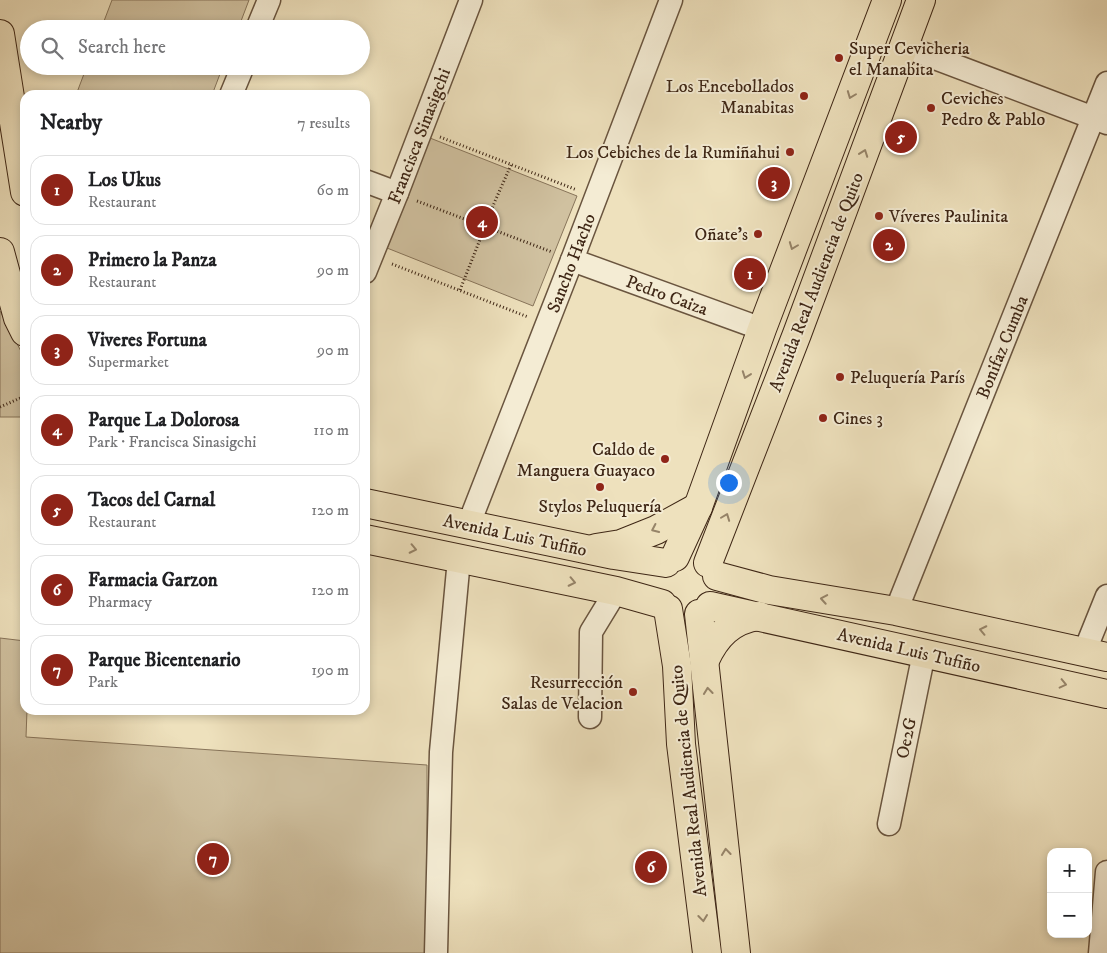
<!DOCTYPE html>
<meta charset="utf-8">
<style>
:root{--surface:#fff;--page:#f6f6f6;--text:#202124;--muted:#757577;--line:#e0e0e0;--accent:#8f2418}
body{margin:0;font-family:"IM FELL DW Pica",serif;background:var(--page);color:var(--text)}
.controls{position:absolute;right:15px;bottom:15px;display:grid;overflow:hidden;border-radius:10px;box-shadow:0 2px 8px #0003}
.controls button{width:45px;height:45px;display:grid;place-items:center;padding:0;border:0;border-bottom:1px solid var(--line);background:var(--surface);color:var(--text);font:25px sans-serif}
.you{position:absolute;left:728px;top:482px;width:18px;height:18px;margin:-12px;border:4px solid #fff;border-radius:50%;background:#1a73e8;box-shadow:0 0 0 8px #1a73e833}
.badge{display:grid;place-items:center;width:32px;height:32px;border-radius:50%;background:var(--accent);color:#fff;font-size:16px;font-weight:700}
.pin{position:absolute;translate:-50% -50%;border:2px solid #fff;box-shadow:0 1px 5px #0006}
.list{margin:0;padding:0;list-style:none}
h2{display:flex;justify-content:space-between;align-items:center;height:65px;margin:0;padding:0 20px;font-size:21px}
h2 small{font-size:16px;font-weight:400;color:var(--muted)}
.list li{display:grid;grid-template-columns:32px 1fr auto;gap:15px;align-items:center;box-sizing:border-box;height:70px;margin:0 10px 10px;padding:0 10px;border:1px solid var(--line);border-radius:15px}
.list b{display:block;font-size:19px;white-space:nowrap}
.list p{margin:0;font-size:16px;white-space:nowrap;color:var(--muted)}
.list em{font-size:16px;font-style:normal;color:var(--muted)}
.icon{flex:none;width:28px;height:28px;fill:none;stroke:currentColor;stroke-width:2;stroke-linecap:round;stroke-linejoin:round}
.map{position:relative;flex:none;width:1107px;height:953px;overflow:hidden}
.search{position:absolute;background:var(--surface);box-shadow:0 2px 8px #0003;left:20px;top:20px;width:350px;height:55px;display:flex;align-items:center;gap:12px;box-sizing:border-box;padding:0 18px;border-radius:28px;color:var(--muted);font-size:19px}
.panel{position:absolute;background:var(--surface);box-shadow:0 2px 8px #0003;left:20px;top:90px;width:350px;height:625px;border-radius:15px}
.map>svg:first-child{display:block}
.green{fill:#d0c1a0;stroke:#87745a}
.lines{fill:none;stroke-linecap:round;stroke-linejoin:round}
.minor-casing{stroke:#6a553f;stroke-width:25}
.major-casing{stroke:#3e2615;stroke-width:30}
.path{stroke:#3e2615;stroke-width:3;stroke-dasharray:1 2.5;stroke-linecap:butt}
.minor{stroke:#f4ecd4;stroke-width:22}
.major{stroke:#eee1bd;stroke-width:28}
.oneway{stroke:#968469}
.poi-dot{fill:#8f2418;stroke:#f4ecd4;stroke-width:2}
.labels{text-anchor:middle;stroke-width:4;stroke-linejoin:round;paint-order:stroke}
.poi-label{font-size:18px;fill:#3e2615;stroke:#f4ecd4;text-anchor:start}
.street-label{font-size:18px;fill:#3e2615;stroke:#f4ecd4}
</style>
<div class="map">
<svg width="1107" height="953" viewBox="0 0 1107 953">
<rect width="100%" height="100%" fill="#eee1bd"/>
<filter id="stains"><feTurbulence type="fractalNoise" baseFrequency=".004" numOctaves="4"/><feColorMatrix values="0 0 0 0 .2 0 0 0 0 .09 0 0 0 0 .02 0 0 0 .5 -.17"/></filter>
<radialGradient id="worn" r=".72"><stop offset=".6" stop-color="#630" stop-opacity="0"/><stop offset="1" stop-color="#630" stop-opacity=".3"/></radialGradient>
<g class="green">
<polygon points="112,0 249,0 238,29 101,29"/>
<polygon points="87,66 223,66 212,95 76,95"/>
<polygon points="430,138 577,196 533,306 387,248"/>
<polygon points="0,311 25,359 25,417 0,417"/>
<polygon points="0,638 25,641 25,710 27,710 26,737 427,765 427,953 0,953"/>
</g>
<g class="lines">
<defs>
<g id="minor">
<polyline points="257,29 269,0"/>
<polyline points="903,46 1107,123"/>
<polyline points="231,95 243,66"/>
<polyline points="365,181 397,193"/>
<polyline points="572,260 762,329"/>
<polyline points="365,272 397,193 471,0"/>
<polyline points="468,526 572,260 671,0"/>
<polyline points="896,611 1107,83"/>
<polyline points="1084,653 1107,596"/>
<polyline points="590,717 591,632 616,591"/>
<polyline points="889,824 924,653"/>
<polyline points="436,953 441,752 459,559"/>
<polyline points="1100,953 1107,872"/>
</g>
<g id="major">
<polyline points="0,34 25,192"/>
<polyline points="0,252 18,318 25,332"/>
<polyline points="365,503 614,555 666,563"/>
<polyline points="365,539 616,591 662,604"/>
<polyline points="596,548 621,544 656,530 698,507"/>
<polyline points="675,557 698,507 762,329 887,0"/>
<polyline points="708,563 797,334 921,0"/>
<polyline points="717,576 769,590 896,611 1107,657"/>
<polyline points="710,606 1107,694"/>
<polyline points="668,609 677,666 681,744 707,953"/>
<polyline points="699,614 736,953"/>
<path d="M705,660C716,636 731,620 759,616"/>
</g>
</defs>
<use href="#minor" class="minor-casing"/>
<use href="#major" class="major-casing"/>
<g class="path">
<polyline points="440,137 577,190"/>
<polyline points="417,201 475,223"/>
<circle cx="484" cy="227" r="11"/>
<polyline points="488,217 511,165"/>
<polyline points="494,230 552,252"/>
<polyline points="392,264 528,317"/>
<polyline points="460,290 481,237"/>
<polyline points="0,407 25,396"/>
</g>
<use href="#minor" class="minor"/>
<use href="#major" class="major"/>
</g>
<defs><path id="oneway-chevron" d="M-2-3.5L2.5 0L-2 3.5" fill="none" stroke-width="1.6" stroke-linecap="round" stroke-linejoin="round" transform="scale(1.25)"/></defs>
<g class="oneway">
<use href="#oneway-chevron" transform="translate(851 95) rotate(111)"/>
<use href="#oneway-chevron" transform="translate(864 153) rotate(-70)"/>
<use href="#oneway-chevron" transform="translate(793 246) rotate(111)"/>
<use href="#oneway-chevron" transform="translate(746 375) rotate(110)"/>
<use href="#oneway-chevron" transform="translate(726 517) rotate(-69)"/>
<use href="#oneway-chevron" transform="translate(655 529) rotate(155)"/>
<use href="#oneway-chevron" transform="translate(413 549) rotate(12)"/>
<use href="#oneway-chevron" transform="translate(572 582) rotate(12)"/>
<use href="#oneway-chevron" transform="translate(824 599) rotate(-170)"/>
<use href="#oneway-chevron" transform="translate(983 630) rotate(-168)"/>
<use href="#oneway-chevron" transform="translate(1063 684) rotate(13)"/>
<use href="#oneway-chevron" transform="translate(708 691) rotate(-96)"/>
<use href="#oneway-chevron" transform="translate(726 852) rotate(-96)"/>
<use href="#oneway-chevron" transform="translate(703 918) rotate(83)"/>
</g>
<g class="poi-dot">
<circle cx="839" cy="58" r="5"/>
<circle cx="804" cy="96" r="5"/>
<circle cx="931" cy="108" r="5"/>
<circle cx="790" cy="152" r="5"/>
<circle cx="879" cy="216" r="5"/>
<circle cx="758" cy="234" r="5"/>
<circle cx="840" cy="377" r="5"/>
<circle cx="823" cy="418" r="5"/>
<circle cx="665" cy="459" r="5"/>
<circle cx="600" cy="487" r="5"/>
<circle cx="633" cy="692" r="5"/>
</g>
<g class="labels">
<g class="poi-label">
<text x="849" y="54">Super Cevicheria<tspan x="849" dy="21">el Manabita</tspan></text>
<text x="794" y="92" text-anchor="end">Los Encebollados<tspan x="794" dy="21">Manabitas</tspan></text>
<text x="941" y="104">Ceviches<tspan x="941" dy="21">Pedro &amp; Pablo</tspan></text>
<text x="780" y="158" text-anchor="end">Los Cebiches de la Rumiñahui</text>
<text x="889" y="222">Víveres Paulinita</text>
<text x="748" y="240" text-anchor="end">Oñate's</text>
<text x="850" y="383">Peluquería París</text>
<text x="833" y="424">Cines 3</text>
<text x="655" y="455" text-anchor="end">Caldo de<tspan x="655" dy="21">Manguera Guayaco</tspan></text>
<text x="600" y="512" text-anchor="middle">Stylos Peluquería</text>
<text x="623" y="688" text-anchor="end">Resurrección<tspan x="623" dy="21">Salas de Velacion</tspan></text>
</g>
<g class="street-label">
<text transform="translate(419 136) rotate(-69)" y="6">Francisca Sinasigchi</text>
<text transform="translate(571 263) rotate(-69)" y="6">Sancho Hacho</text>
<text transform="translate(816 282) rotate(-69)" y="6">Avenida Real Audiencia de Quito</text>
<text transform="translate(667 295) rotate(20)" y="6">Pedro Caiza</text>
<text transform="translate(1002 347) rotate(-68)" y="6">Bonifaz Cumba</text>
<text transform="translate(515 535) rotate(12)" y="6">Avenida Luis Tufiño</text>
<text transform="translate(909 650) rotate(13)" y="6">Avenida Luis Tufiño</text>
<text transform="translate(906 738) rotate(-78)" y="6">Oe2G</text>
<text transform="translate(688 781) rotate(-96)" y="6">Avenida Real Audiencia de Quito</text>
</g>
</g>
<rect width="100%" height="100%" filter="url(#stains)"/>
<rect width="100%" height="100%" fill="url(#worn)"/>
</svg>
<div class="controls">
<button>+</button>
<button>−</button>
</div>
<div class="you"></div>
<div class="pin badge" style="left:750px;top:274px">1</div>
<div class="pin badge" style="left:889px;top:245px">2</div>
<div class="pin badge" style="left:774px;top:183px">3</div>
<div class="pin badge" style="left:482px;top:222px">4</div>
<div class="pin badge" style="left:901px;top:137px">5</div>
<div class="pin badge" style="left:651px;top:867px">6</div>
<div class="pin badge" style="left:213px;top:859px">7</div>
<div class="search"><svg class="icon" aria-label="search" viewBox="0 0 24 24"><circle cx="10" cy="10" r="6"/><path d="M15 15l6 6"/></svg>Search here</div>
<section class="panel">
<h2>Nearby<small>7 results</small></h2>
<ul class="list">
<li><span class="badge">1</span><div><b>Los Ukus</b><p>Restaurant</p></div><em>60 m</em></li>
<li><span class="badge">2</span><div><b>Primero la Panza</b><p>Restaurant</p></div><em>90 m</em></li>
<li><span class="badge">3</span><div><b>Viveres Fortuna</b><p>Supermarket</p></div><em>90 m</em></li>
<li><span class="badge">4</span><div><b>Parque La Dolorosa</b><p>Park · Francisca Sinasigchi</p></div><em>110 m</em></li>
<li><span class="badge">5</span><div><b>Tacos del Carnal</b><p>Restaurant</p></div><em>120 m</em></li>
<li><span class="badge">6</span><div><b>Farmacia Garzon</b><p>Pharmacy</p></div><em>120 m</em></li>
<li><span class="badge">7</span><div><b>Parque Bicentenario</b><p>Park</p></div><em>190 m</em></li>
</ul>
</section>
</div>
